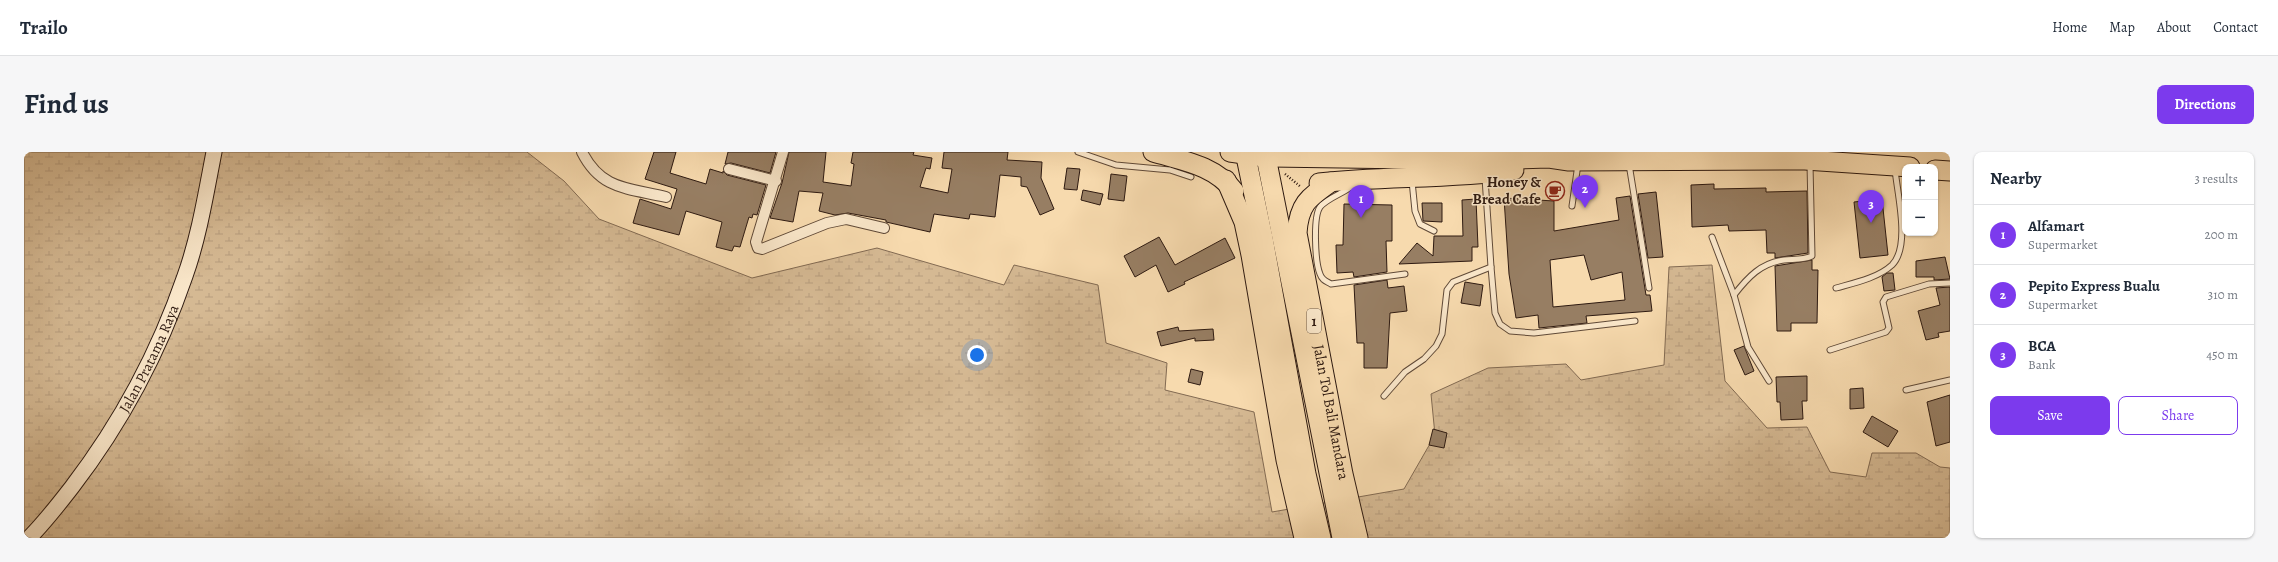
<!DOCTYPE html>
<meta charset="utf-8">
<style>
:root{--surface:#fff;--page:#f6f6f7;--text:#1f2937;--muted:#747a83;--line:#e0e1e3;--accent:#7c3aed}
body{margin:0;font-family:Alegreya,serif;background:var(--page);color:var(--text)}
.controls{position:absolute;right:12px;top:12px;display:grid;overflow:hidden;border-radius:8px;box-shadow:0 1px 3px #0004}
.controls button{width:36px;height:36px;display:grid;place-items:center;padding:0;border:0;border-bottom:1px solid var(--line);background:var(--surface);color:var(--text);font:20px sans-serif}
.you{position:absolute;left:953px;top:203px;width:14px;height:14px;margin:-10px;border:3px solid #fff;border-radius:50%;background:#1a73e8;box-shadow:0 0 0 6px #1a73e833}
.badge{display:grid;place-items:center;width:26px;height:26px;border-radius:50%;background:var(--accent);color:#fff;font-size:13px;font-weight:700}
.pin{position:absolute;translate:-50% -33px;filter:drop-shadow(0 1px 2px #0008)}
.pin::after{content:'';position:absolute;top:21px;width:14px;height:12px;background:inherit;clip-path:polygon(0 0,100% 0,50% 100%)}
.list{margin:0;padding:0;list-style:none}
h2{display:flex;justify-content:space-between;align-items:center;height:52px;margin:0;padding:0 16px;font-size:17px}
h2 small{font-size:13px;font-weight:400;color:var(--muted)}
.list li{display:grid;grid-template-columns:26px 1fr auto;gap:12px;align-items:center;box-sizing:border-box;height:60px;padding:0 16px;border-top:1px solid var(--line)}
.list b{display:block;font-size:15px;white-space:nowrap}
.list p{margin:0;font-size:13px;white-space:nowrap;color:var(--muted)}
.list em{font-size:13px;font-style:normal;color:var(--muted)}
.actions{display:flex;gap:8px;padding:12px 16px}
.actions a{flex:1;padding:9px 0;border:1px solid var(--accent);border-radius:8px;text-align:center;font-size:14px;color:var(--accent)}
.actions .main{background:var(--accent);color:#fff}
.map{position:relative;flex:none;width:1926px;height:386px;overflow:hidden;border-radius:8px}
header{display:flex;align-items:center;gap:24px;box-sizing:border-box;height:56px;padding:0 20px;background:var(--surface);border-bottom:1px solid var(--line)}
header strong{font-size:19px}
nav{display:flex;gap:22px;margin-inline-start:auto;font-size:14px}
.intro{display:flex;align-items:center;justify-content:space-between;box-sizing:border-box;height:96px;padding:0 24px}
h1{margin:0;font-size:28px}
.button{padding:10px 18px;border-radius:8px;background:var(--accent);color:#fff;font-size:14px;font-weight:700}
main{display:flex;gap:24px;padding:0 24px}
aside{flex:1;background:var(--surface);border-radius:8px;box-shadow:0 1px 3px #0004}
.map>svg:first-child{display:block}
.wetland{fill:url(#wetland-marsh);stroke:#826a52}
.building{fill:#977e63;stroke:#2e1a11;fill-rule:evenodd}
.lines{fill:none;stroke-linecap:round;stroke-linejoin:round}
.lane-casing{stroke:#604a38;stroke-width:7}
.street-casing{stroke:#604a38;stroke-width:12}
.secondary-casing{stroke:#2e1a11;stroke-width:17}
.highway-casing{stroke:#2e1a11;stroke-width:21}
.path{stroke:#2e1a11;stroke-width:2.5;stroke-dasharray:1 2;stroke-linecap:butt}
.lane{stroke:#fae7ca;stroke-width:5}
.street{stroke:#fae7ca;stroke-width:10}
.secondary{stroke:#fae7ca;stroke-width:15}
.highway{stroke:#f7daae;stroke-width:19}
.labels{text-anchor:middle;stroke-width:3;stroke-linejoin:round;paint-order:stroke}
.shield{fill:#fae7ca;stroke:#6b5848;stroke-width:1}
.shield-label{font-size:14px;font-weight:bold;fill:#2e1a11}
.poi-label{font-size:15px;font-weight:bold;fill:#2e1a11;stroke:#fae7ca;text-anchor:end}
.street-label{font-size:15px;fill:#2e1a11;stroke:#fae7ca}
</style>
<header>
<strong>Trailo</strong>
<nav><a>Home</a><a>Map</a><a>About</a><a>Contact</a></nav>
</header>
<div class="intro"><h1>Find us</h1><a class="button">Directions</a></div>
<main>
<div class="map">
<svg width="1926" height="386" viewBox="0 0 1926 386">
<defs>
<pattern id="wetland-marsh" width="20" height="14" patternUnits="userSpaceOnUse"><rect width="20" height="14" fill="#d5b993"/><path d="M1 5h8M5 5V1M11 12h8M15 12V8" fill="none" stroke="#b79e7e"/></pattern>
</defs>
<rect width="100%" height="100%" fill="#f7daae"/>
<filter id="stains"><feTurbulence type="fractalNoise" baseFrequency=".005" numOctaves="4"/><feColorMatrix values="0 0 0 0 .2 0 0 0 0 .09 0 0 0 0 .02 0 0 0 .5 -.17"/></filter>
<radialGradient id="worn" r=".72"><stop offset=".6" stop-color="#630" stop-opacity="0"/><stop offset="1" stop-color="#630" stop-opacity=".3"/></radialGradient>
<polygon class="wetland" points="0,0 503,0 540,29 575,67 728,126 853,96 980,133 990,113 1074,133 1082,191 1143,211 1141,238 1230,260 1248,360 1380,337 1411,283 1407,242 1464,216 1542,212 1557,228 1640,213 1645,115 1688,113 1701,229 1743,276 1783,275 1806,320 1842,325 1848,301 1892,301 1916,315 1926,316 1926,386 0,386"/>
<g class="building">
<polygon points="630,0 652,0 646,21 682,32 686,17 699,21 699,19 703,23 742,33 733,63 729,62 728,66 725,65 716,95 710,94 708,99 692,95 698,70 662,59 655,83 609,71 616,47 647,57 653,37 621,27"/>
<polygon points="704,0 752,0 746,21 707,11 701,12"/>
<polygon points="765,0 802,0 799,30 827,34 830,12 827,11 829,0 890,0 889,3 908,6 906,17 902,16 896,35 924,41 928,17 918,16 920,0 984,0 983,8 1018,10 1017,26 1030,57 1016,63 1003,35 997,34 997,25 976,23 971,65 946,62 945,67 910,62 906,80 862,70 862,68 824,61 811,63 795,59 799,41 775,39 769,70 746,66 758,31"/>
<polygon points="1043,16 1056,17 1053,38 1040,37"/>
<polygon points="1087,22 1103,24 1100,49 1084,47"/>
<polygon points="1690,32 1690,37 1742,36 1742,40 1783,39 1784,101 1751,106 1751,101 1743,101 1742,78 1705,79 1704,73 1668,75 1667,33"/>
<polygon points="1059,38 1079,42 1076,53 1057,48"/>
<polygon points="1632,40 1639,105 1624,106 1614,42"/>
<path d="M1606,44L1622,143H1626L1628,159L1562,164L1563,171L1515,176L1514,163L1492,166L1485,122L1480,46L1530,49V79L1595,68L1592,46ZM1560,103L1567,128L1598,120L1601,148L1529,155L1526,108Z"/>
<polygon points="1452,47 1454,95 1448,95 1448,109 1375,112 1393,91 1409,104 1410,84 1439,84 1438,48"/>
<polygon points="1858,47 1864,103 1836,106 1830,50"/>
<polygon points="1398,51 1418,51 1418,70 1399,69"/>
<polygon points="1320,52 1368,53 1368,89 1362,89 1363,120 1330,125 1329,120 1313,121 1312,93 1319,93"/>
<polygon points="1135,85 1151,113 1201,86 1211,106 1160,130 1161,132 1144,140 1132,113 1111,125 1100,104"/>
<polygon points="1921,105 1926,127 1910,128 1910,125 1892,125 1892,109"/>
<polygon points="1788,108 1788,118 1794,118 1793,171 1767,171 1767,179 1753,179 1751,114"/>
<polygon points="1863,121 1869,121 1871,138 1860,139 1858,125"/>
<polygon points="1363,128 1364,136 1380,134 1383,159 1366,161 1363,216 1340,216 1340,191 1333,191 1330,133"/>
<polygon points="1441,130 1459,133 1456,154 1437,151"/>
<polygon points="1926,135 1926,179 1914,181 1915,185 1902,188 1894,159 1916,153 1912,136"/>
<polygon points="1154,175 1155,179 1189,177 1190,188 1171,189 1171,186 1137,194 1133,180"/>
<polygon points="1720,194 1730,219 1721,223 1710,198"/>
<polygon points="1167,217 1179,220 1176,233 1164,230"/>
<polygon points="1783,224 1783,249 1778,249 1779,267 1757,268 1756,250 1753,250 1752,225"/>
<polygon points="1839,236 1840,256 1826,257 1826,237"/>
<polygon points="1926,243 1926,290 1912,294 1903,250"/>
<polygon points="1848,264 1874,279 1864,295 1839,280"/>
<polygon points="1409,277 1423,281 1420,296 1405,293"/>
</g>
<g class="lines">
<defs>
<g id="lane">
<polyline points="1054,0 1092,13 1146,18 1167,25"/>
<polyline points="1605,12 1625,136"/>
<polyline points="1388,29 1391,59 1396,72 1410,79"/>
<path d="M1327,35C1319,41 1302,47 1296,55C1289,65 1291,110 1296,122C1298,128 1302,129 1307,132L1381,122"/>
<polyline points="1548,54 1554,12"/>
<polyline points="1688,85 1710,143 1724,195 1745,229"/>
<polyline points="1467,115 1471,161 1476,172 1486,179 1510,181 1611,169"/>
<path d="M1812,136C1830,131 1854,126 1868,113C1887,94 1873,41 1871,17"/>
<path d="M1710,143C1724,125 1737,111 1760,108C1769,107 1780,108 1788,104L1786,12"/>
<polyline points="1806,198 1862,180 1865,176 1859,150 1862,145 1905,132 1926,131"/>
<polyline points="1882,238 1926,228"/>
<polyline points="1360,244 1381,220 1400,207 1412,194 1418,182 1423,138 1429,130 1467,115 1461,26"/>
</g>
<g id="street">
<path d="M558,0C577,38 604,36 642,45"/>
<polyline points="759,0 732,90 734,96 738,97 803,71 822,67 860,76"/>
<polyline points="705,17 752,29"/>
</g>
<g id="secondary">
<path id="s1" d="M5,386C21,370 34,353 48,335C97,271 135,200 161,124C175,85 182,41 190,0"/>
</g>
<g id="highway">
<path d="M1129,0C1159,9 1190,13 1210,39"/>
<polyline points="1206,0 1241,5 1460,8 1525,6 1545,9 1781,8 1886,15"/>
<polyline points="1221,0 1239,86 1282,322 1297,386"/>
<polyline points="1241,0 1318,386"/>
<polyline points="1911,18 1926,19"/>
<polyline points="1202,28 1220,70 1227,103 1262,308 1280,386"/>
<path id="s2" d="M1307,30C1284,46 1275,52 1273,81L1319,322L1334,386"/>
<path d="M1295,31C1360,24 1425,27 1490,18"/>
</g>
</defs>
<use href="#lane" class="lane-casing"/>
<use href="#street" class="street-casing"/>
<use href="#secondary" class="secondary-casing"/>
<use href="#highway" class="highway-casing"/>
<polyline class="path" points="1261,22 1277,35"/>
<use href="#lane" class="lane"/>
<use href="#street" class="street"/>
<use href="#secondary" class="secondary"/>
<use href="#highway" class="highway"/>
</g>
<defs>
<symbol id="cafe-ring" viewBox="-11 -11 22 22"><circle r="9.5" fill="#fae7ca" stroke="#8f2418" stroke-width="1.5"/><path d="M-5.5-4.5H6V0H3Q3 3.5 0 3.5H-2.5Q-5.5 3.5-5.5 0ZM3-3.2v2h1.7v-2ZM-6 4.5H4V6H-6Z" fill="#8f2418"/></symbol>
</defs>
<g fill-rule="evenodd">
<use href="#cafe-ring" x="1520" y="28" width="22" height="22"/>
</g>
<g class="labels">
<rect class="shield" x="1283" y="157" width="14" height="24" rx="3"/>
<g class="shield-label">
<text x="1290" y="174">1</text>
</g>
<g class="poi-label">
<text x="1517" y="35">Honey &amp;<tspan x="1517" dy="17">Bread Cafe</tspan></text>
</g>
<g class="street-label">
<text dy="5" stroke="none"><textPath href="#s1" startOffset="217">Jalan Pratama Raya</textPath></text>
<text dy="5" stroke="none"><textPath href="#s2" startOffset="247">Jalan Tol Bali Mandara</textPath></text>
</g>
</g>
<rect width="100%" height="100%" filter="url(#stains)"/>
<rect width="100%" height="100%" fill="url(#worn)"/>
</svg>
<div class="controls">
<button>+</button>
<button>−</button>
</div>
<div class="you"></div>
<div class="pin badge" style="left:1337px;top:66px">1</div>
<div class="pin badge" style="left:1561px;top:56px">2</div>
<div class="pin badge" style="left:1847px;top:71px">3</div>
</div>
<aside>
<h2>Nearby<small>3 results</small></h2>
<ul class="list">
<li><span class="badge">1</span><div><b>Alfamart</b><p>Supermarket</p></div><em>200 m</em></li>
<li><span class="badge">2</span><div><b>Pepito Express Bualu</b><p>Supermarket</p></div><em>310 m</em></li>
<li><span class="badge">3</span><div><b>BCA</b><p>Bank</p></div><em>450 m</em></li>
</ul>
<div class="actions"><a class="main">Save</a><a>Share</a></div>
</aside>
</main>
